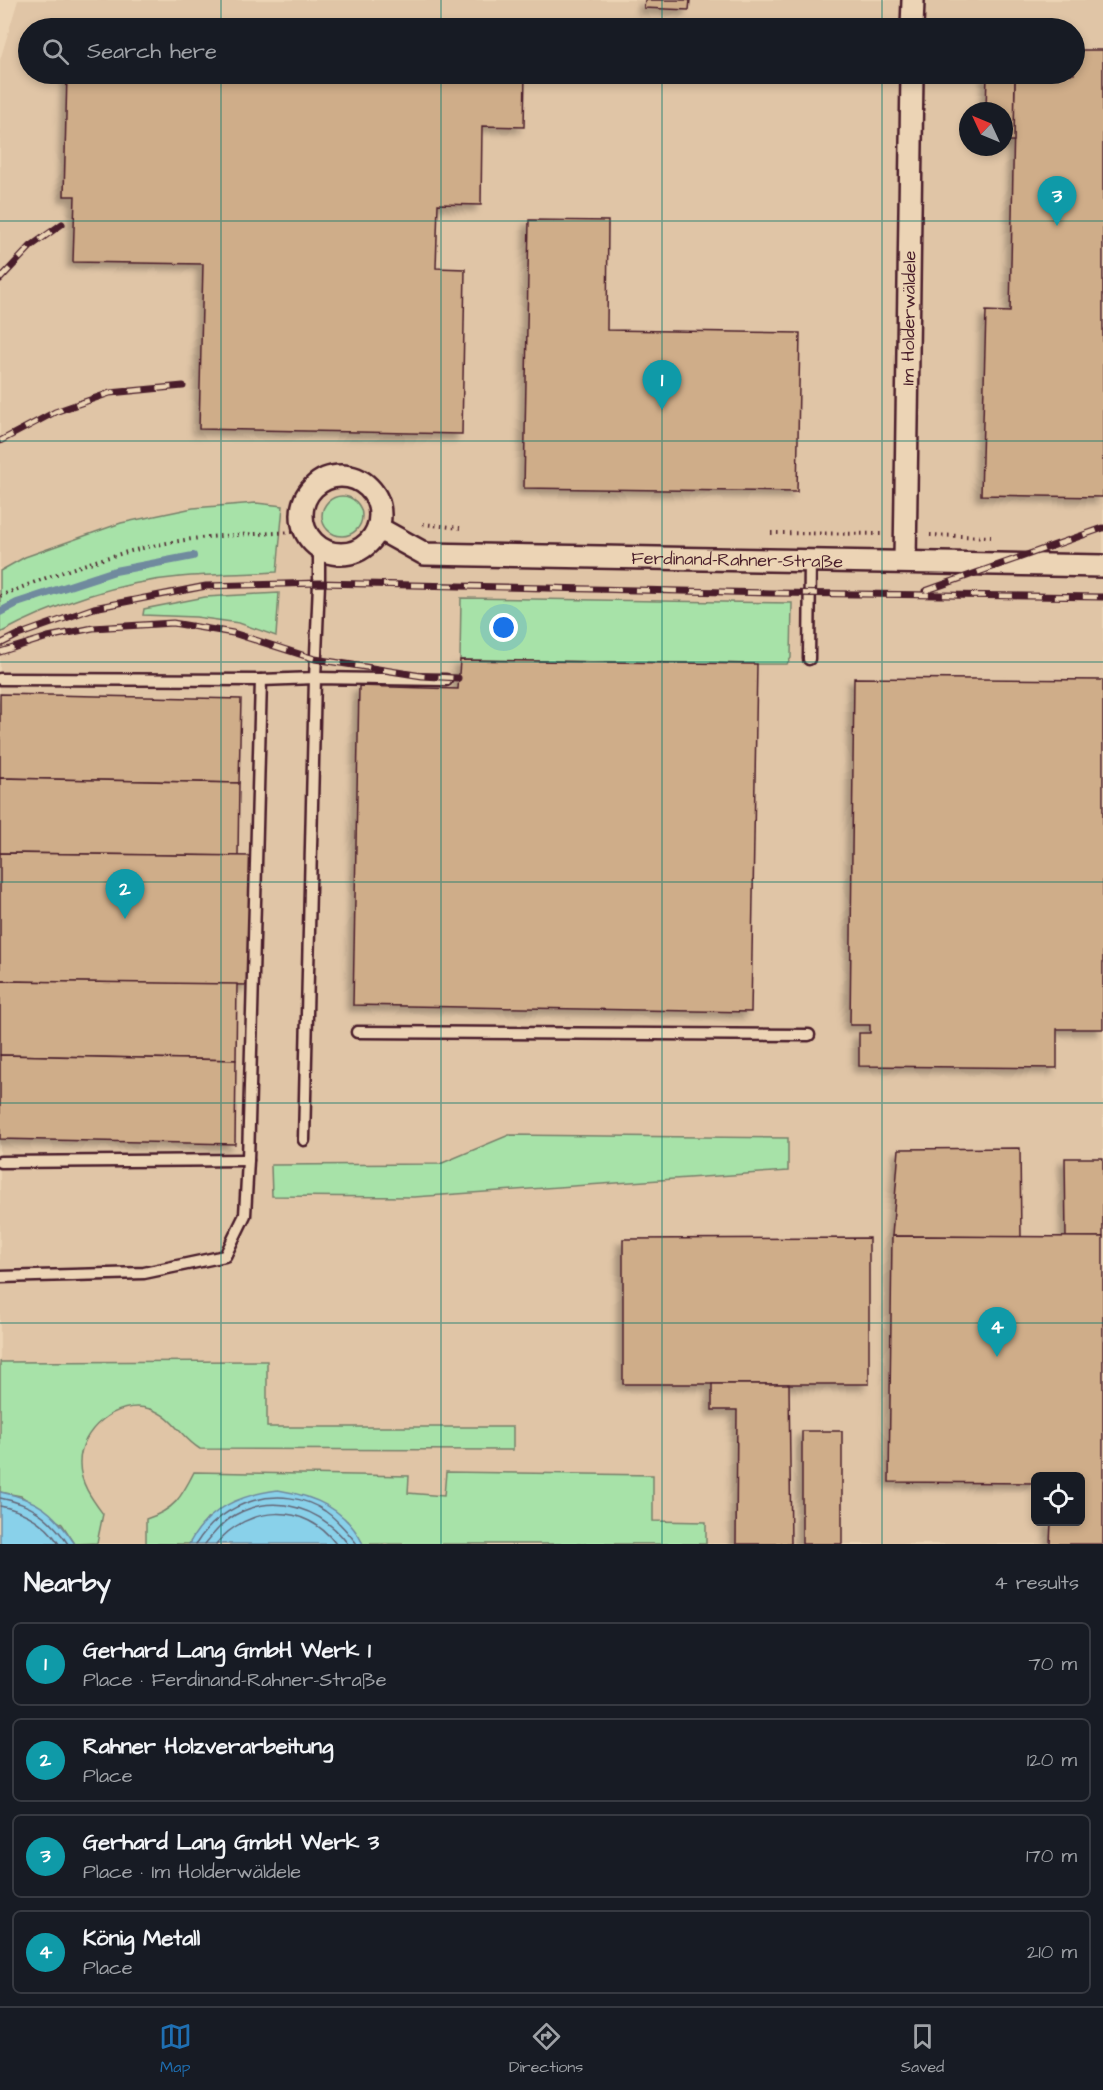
<!DOCTYPE html>
<meta charset="utf-8">
<style>
:root{--surface:#171b24;--page:#242831;--text:#f1f3f6;--muted:#9ea1a6;--line:#363941;--accent:#1f6fb2}
body{margin:0;font-family:"Architects Daughter",sans-serif;background:var(--page);color:var(--text)}
.controls{position:absolute;right:18px;bottom:18px;display:grid;overflow:hidden;border-radius:9px;box-shadow:0 3px 9px #0003}
.controls button{width:54px;height:54px;display:grid;place-items:center;padding:0;border:0;border-bottom:2px solid var(--line);background:var(--surface);color:var(--text);font:30px sans-serif}
.compass{position:absolute;left:959px;top:102px;width:54px;height:54px;border-radius:50%;background:var(--surface);box-shadow:0 3px 9px #0003;rotate:314deg}
.you{position:absolute;left:504px;top:628px;width:21px;height:21px;margin:-15px;border:4px solid #fff;border-radius:50%;background:#1a73e8;box-shadow:0 0 0 9px #1a73e833}
.badge{display:grid;place-items:center;width:39px;height:39px;border-radius:50%;background:var(--accent);color:#fff;font-size:20px;font-weight:700}
.pin{position:absolute;translate:-50% -50px;filter:drop-shadow(0 2px 3px #0008)}
.pin::after{content:'';position:absolute;top:32px;width:21px;height:18px;background:inherit;clip-path:polygon(0 0,100% 0,50% 100%)}
.list{margin:0;padding:0;list-style:none}
h2{display:flex;justify-content:space-between;align-items:center;height:78px;margin:0;padding:0 24px;font-size:26px}
h2 small{font-size:20px;font-weight:400;color:var(--muted)}
.list li{display:grid;grid-template-columns:39px 1fr auto;gap:18px;align-items:center;box-sizing:border-box;height:84px;margin:0 12px 12px;padding:0 12px;border:2px solid var(--line);border-radius:9px}
.list b{display:block;font-size:22px;white-space:nowrap}
.list p{margin:0;font-size:20px;white-space:nowrap;color:var(--muted)}
.list em{font-size:20px;font-style:normal;color:var(--muted)}
.icon{flex:none;width:33px;height:33px;fill:none;stroke:currentColor;stroke-width:2;stroke-linecap:round;stroke-linejoin:round}
.map{position:relative;flex:none;width:1103px;height:1544px;overflow:hidden}
.search{position:absolute;background:var(--surface);box-shadow:0 3px 9px #0003;left:18px;right:18px;top:18px;height:66px;display:flex;align-items:center;gap:15px;box-sizing:border-box;padding:0 21px;border-radius:33px;color:var(--muted);font-size:22px}
.sheet{height:462px;background:var(--surface)}
nav{display:flex;justify-content:space-around;align-items:center;box-sizing:border-box;height:84px;border-top:2px solid var(--line);background:var(--surface);font-size:16px;color:var(--muted)}
nav a{display:grid;justify-items:center;gap:3px}
nav .on{color:var(--accent)}
.map>svg:first-child{display:block}
.built{fill:#e0c5a6;fill-rule:evenodd}
.green{fill:#a7e2a8;stroke:#78806a;stroke-width:1.5}
.water{fill:#89d1ea;stroke:#708a9e;stroke-width:1.5}
.lines{fill:none;stroke-linecap:round;stroke-linejoin:round}
.shore{stroke:#636677;stroke-width:1.5}
.stream{stroke:#708a9e;stroke-width:8}
.building{fill:#cfad89;stroke:#4a1f2b;stroke-width:1.5;filter:url(#shadow)}
.service-casing{stroke:#4a1f2b;stroke-width:15}
.minor-casing{stroke:#4a1f2b;stroke-width:26}
.path{stroke:#4a1f2b;stroke-width:4;stroke-dasharray:1.5 4.5;stroke-linecap:butt}
.service{stroke:#ecd4b5;stroke-width:10}
.minor{stroke:#ecd4b5;stroke-width:21}
.rail-casing{stroke:#4a1f2b;stroke-width:7}
.rail{stroke:#ecd4b5;stroke-width:4.5;stroke-dasharray:14;stroke-linecap:butt}
.grid{fill:none;stroke:#0f766e;stroke-width:1.5;stroke-opacity:0.55}
.labels{text-anchor:middle;stroke-width:6;stroke-linejoin:round;paint-order:stroke}
.street-label{font-size:18px;fill:#4a1f2b;stroke:#ecd4b5}
</style>
<div class="map">
<svg width="1103" height="1544" viewBox="0 0 1103 1544">
<defs>
<filter id="shadow"><feDropShadow dx="-5.5" dy="5.5" stdDeviation="3" flood-color="#0004"/></filter>
</defs>
<rect width="100%" height="100%" fill="#ecd4b5"/>
<filter id="ink" filterUnits="userSpaceOnUse"><feTurbulence type="fractalNoise" baseFrequency=".0167" numOctaves="2"/><feDisplacementMap in="SourceGraphic" scale="12" xChannelSelector="R" yChannelSelector="G"/><feConvolveMatrix kernelMatrix="1 2 1 2 8 2 1 2 1" color-interpolation-filters="sRGB"/></filter>
<g filter="url(#ink)">
<path class="built" d="M18,0H1103V1544H0V60ZM28,28H1074V74H28ZM968,111H1004V147H968ZM1036,1476H1080V1522H1036Z"/>
<g class="green">
<circle cx="342" cy="516" r="20"/>
<path d="M256,503L283,506L277,572C245,574 213,574 180,577C119,582 54,604 0,633V571L25,557L121,523L193,508Z"/>
<polygon points="279,593 276,636 239,623 196,617 143,615 144,609 205,597"/>
<polygon points="461,598 792,603 791,658 787,664 757,664 460,660"/>
<polygon points="509,1135 788,1138 788,1171 414,1197 272,1196 271,1165 440,1164"/>
<path d="M267,1361V1427H513V1450L200,1449C181,1438 173,1416 150,1409C117,1399 79,1430 80,1464C80,1483 92,1499 103,1514L97,1543L75,1544L62,1524L21,1496L0,1492V1362Z"/>
<path d="M194,1472L409,1476L408,1493L444,1496L446,1472L653,1475V1521L706,1522V1544H363L347,1521L208,1518L189,1544H146V1519C174,1510 181,1498 194,1472Z"/>
</g>
<g class="water">
<path d="M278,1490C315,1496 346,1509 363,1544H189C208,1508 240,1495 278,1490Z"/>
<path d="M0,1492C38,1499 54,1512 75,1544H0Z"/>
</g>
<g class="lines">
<g class="shore">
<path d="M0,1498C32,1504 50,1517 68,1544"/>
<path d="M0,1506C25,1511 45,1522 59,1544"/>
<path d="M196,1544C222,1501 281,1482 325,1511C338,1520 347,1531 357,1544"/>
<path d="M205,1544C214,1533 223,1522 235,1515C276,1492 322,1509 348,1544"/>
<path d="M216,1544C248,1505 305,1502 336,1544"/>
</g>
<polyline class="stream" points="0,612 17,603 115,571 193,556"/>
</g>
<g class="building">
<polygon points="645,0 690,0 689,10 644,8"/>
<polygon points="1074,50 1103,50 1103,497 981,495 986,311 1010,312 1015,74 1074,74"/>
<polygon points="67,74 525,74 524,127 482,126 481,205 438,204 436,268 465,269 462,434 199,429 203,264 73,262 75,196 64,196"/>
<polygon points="987,74 1015,74 1014,141 1004,141 1004,111 986,111"/>
<polygon points="529,220 608,221 607,330 800,333 797,492 524,488"/>
<polygon points="460,660 757,664 751,1012 353,1005 359,686 458,689"/>
<polygon points="854,678 1103,680 1103,1029 1057,1029 1057,1068 859,1066 859,1033 870,1033 870,1025 850,1025"/>
<polygon points="0,694 241,699 239,783 0,778"/>
<polygon points="0,778 239,783 238,856 0,853"/>
<polygon points="0,853 252,856 249,985 0,981"/>
<polygon points="0,981 237,984 236,1060 0,1055"/>
<polygon points="0,1055 236,1060 235,1144 0,1139"/>
<polygon points="1020,1148 1021,1237 892,1236 899,1149"/>
<polygon points="1065,1158 1103,1158 1103,1237 1066,1237"/>
<polygon points="892,1236 1103,1237 1103,1544 1050,1544 1051,1522 1080,1522 1080,1476 1036,1476 1036,1483 889,1482"/>
<polygon points="869,1238 869,1384 623,1384 623,1239"/>
<polygon points="712,1384 789,1384 791,1544 736,1544 737,1410 712,1410"/>
<rect x="802" y="1431" width="40" height="113"/>
</g>
<g class="lines">
<defs>
<g id="service">
<polyline points="809,659 810,560"/>
<polyline points="0,679 261,680 315,678 319,583 319,547"/>
<polyline points="357,1032 809,1035"/>
<polyline points="304,1140 315,678 446,680"/>
<polyline points="0,1162 248,1160"/>
<polyline points="0,1277 144,1273 225,1256 245,1215 248,1160 261,680"/>
</g>
<g id="minor">
<polyline points="912,28 913,0"/>
<circle cx="341" cy="515" r="39"/>
<path id="s1" d="M378,528L425,554L1103,566"/>
<path id="s2" d="M905,561L912,74"/>
</g>
</defs>
<use href="#service" class="service-casing"/>
<use href="#minor" class="minor-casing"/>
<g class="path">
<polyline points="423,524 460,528"/>
<polyline points="771,533 883,534"/>
<polyline points="930,535 991,537"/>
<path d="M0,596C64,570 131,546 200,538C235,534 271,534 306,531"/>
</g>
<use href="#service" class="service"/>
<use href="#minor" class="minor"/>
<defs>
<g id="rail">
<polyline points="0,279 31,246 62,224"/>
<polyline points="0,441 55,412 110,393 183,386"/>
<polyline points="925,591 1103,528"/>
<polyline points="0,644 18,635 94,608 206,586 319,583 772,593 1103,597"/>
<polyline points="0,652 48,637 93,628 173,623 233,633 315,659 422,676 458,678"/>
</g>
</defs>
<use href="#rail" class="rail-casing"/>
<use href="#rail" class="rail"/>
</g>
</g>
<path class="grid" d="M221,0V28M441,0V28M662,0V28M882,0V28M221,74V1544M441,74V1544M662,74V1544M882,74V1544M0,221H1103M0,441H1103M0,662H1103M0,882H1103M0,1103H1103M0,1323H1103"/>
<g class="labels">
<g class="street-label">
<text dy="6" stroke="none"><textPath href="#s2" startOffset="243">Im Holderwäldele</textPath></text>
<text dy="6" stroke="none"><textPath href="#s1" startOffset="366">Ferdinand-Rahner-Straße</textPath></text>
</g>
</g>
</svg>
<div class="controls">
<button><svg class="icon" aria-label="locate" viewBox="0 0 24 24"><circle cx="12" cy="12" r="6"/><path d="M12 2v4M12 18v4M2 12h4M18 12h4"/></svg></button>
</div>
<svg class="compass" viewBox="-18 -18 36 36"><path d="M0-13l5 13h-10z" fill="#e53935"/><path d="M0 13l5-13h-10z" fill="#9ea1a6"/></svg>
<div class="you"></div>
<div class="pin badge" style="left:662px;top:410px;background:#0f9aa8">1</div>
<div class="pin badge" style="left:125px;top:919px;background:#0f9aa8">2</div>
<div class="pin badge" style="left:1057px;top:226px;background:#0f9aa8">3</div>
<div class="pin badge" style="left:997px;top:1357px;background:#0f9aa8">4</div>
<div class="search"><svg class="icon" aria-label="search" viewBox="0 0 24 24"><circle cx="10" cy="10" r="6"/><path d="M15 15l6 6"/></svg>Search here</div>
</div>
<section class="sheet">
<h2>Nearby<small>4 results</small></h2>
<ul class="list">
<li><span class="badge" style="background:#0f9aa8">1</span><div><b>Gerhard Lang GmbH Werk 1</b><p>Place · Ferdinand-Rahner-Straße</p></div><em>70 m</em></li>
<li><span class="badge" style="background:#0f9aa8">2</span><div><b>Rahner Holzverarbeitung</b><p>Place</p></div><em>120 m</em></li>
<li><span class="badge" style="background:#0f9aa8">3</span><div><b>Gerhard Lang GmbH Werk 3</b><p>Place · Im Holderwäldele</p></div><em>170 m</em></li>
<li><span class="badge" style="background:#0f9aa8">4</span><div><b>König Metall</b><p>Place</p></div><em>210 m</em></li>
</ul>
</section>
<nav>
<a class="on"><svg class="icon" aria-label="map" viewBox="0 0 24 24"><path d="M3 6l6-2 6 2 6-2v14l-6 2-6-2-6 2zM9 4v14M15 6v14"/></svg>Map</a>
<a><svg class="icon" aria-label="directions" viewBox="0 0 24 24"><path d="M12 3l9 9-9 9-9-9zM9 14v-3h6M13 9l2 2-2 2"/></svg>Directions</a>
<a><svg class="icon" aria-label="saved" viewBox="0 0 24 24"><path d="M7 4h10v16l-5-4-5 4z"/></svg>Saved</a>
</nav>
